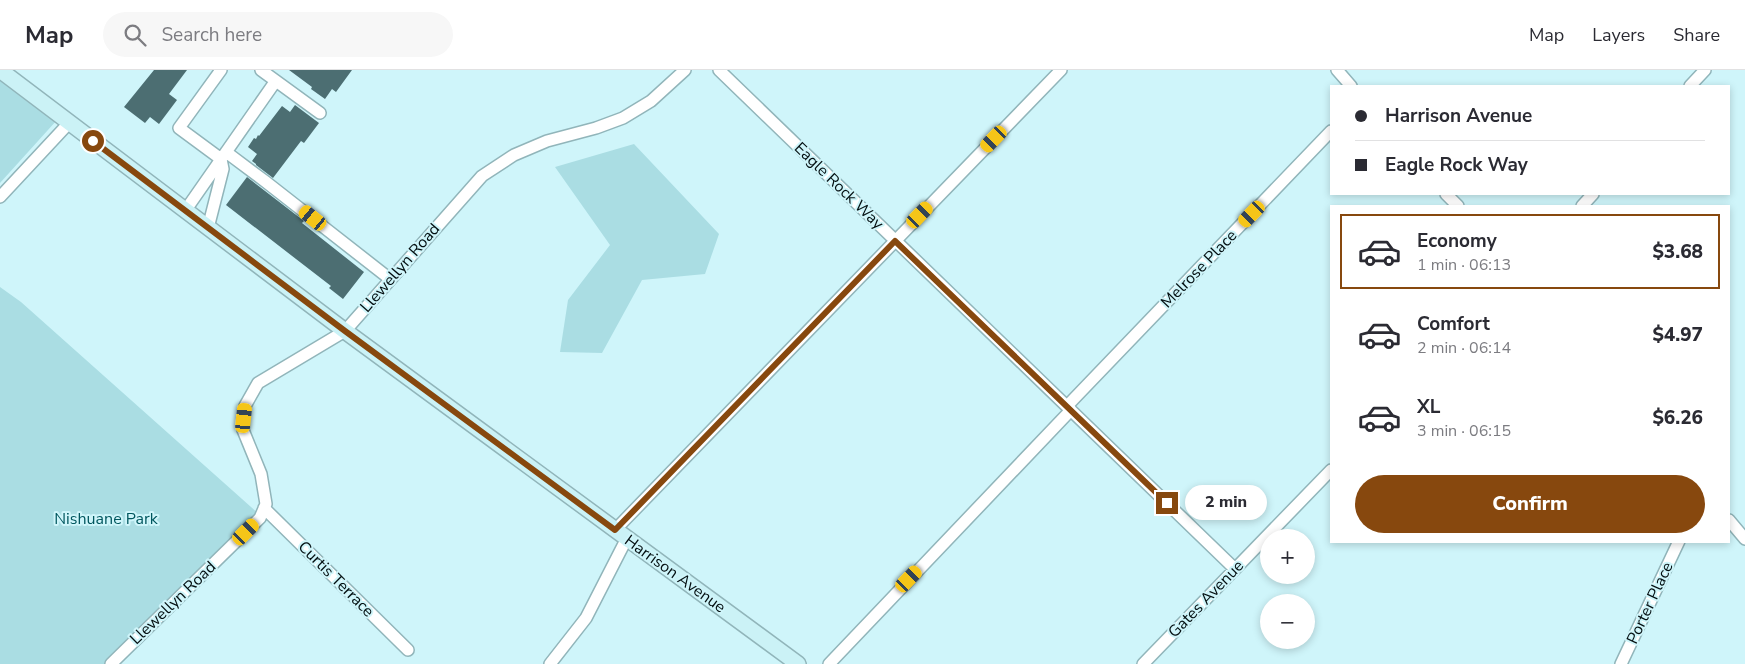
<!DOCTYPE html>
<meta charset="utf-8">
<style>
:root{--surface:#fff;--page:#f7f7f7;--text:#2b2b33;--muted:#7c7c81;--line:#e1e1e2;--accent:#87480e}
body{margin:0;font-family:"Nunito Sans",sans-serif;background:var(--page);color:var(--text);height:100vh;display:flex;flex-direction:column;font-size:19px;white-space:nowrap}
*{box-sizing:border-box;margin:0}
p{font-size:16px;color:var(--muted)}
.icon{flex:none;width:28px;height:28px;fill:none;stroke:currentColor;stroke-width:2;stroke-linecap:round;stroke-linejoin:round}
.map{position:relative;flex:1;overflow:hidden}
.panel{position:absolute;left:1330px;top:135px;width:400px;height:338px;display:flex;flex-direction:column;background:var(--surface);border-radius:0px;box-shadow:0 2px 8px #0003}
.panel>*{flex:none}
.guide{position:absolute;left:1330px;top:15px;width:400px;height:110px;border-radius:0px;box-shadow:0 2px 8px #0003;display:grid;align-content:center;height:110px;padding:0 25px;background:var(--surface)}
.controls{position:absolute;left:1260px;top:459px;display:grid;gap:10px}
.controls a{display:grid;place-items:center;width:55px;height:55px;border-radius:50%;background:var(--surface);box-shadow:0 2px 8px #0003;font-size:25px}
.end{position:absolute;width:22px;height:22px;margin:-11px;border:6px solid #87480e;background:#fff;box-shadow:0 0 0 2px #fff}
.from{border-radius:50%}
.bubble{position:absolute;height:35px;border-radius:18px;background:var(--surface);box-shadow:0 2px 8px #0003;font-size:16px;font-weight:800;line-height:35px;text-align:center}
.car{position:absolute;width:15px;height:30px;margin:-15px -8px;border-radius:6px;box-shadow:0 0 4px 1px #0007;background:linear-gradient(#f5c518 24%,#345 0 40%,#f5c518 0 76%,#345 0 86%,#f5c518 0)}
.guide b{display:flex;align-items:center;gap:18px;height:48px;font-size:19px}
.guide b+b{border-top:1px solid var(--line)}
.guide i{width:12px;height:12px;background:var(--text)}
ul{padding:9px 0 0;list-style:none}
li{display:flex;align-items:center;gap:15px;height:75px;margin:0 10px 8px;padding:0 15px;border:2px solid transparent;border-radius:0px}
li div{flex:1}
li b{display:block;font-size:19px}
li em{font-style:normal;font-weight:800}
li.current{border-color:var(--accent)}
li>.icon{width:45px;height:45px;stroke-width:1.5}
.cta{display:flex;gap:10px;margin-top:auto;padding:10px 25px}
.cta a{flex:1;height:58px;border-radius:30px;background:var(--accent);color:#fff;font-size:20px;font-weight:800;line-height:58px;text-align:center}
header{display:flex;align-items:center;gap:30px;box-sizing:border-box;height:70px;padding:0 25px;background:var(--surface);border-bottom:1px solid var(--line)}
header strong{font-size:24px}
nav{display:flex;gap:28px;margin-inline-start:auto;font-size:18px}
.search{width:350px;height:45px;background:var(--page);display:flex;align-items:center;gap:12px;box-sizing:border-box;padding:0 18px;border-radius:28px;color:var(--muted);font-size:19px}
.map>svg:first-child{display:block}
</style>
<header>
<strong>Map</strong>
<div class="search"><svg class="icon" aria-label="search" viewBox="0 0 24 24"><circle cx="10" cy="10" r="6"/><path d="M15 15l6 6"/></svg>Search here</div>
<nav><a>Map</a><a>Layers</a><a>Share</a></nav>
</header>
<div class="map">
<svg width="1745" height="594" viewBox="0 0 1745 594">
<rect width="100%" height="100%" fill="#cff5fa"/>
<path fill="#aadde3" d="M0,4L57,50L0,113Z
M634,74L719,164L705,204L642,210L602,283L560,282L568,230L610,175L555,97Z
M0,217L21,232L260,445L113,594H0Z"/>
<path fill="#4c6e72" d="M154,0H187L169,24L177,30L159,54L150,47L145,53L124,37Z
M289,0H352L336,22L332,19L325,29L311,19L312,17Z
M295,35L319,53L304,73L301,71L273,108L256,95V94L252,91L257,84L248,77L254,68L256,69L258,65L259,66L282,36L290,42Z
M247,107L304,151L302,153L364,202L343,229L329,218L331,216L226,135Z"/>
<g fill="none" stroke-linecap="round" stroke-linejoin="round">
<g stroke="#91b5ba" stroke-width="14">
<path id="street" d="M261,0L320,43
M719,0L1235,499
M1337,0L1351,16
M1690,16L1705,0
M226,82L266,112L390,209
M1446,124L1458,136
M0,127L69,53
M1582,136L1593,124
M185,141L275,12
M208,158L223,99L221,89L179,58L221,0
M1067,336L1331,61
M264,438L408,580
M1729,450L1745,469
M615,460L1061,0
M111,594L260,448L266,434L261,404L243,360L245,336L258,313L345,261L482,106L514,85L547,71L596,58L623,48L651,31L685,0
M550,594L586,548L627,468
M829,594L1071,340
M1143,594L1331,400
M1621,594L1679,471"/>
</g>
<g stroke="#91b5ba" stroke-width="18">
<path id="secondary" d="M0,0L345,261L798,594"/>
</g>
<use href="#street" stroke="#fff" stroke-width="11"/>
<use href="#secondary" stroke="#cbf2f6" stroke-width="15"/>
</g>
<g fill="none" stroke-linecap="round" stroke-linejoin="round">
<path stroke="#87480e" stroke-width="6" d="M93,71L345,261L615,460L895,171L1167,433"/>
</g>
<g text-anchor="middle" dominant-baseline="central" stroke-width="4" stroke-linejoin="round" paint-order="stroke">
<g font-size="16" fill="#030e10" stroke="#cff5fa">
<text transform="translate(839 116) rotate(44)">Eagle Rock Way</text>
<text transform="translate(400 198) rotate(-49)">Llewellyn Road</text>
<text transform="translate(1199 199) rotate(-46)">Melrose Place</text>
<text transform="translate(675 504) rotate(36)">Harrison Avenue</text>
<text transform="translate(336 509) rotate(45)">Curtis Terrace</text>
<text transform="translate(1206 529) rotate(-46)">Gates Avenue</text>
<text transform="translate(173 533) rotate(-44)">Llewellyn Road</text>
<text transform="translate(1650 533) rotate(-65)">Porter Place</text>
</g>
<g font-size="16" fill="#00565e" stroke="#cff5fa">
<text x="106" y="449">Nishuane Park</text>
</g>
</g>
</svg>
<div class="controls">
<a>+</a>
<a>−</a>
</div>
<i class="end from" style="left:93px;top:71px"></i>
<i class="end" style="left:1167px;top:433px"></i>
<div class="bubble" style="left:1185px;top:415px;width:82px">2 min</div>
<i class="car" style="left:994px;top:69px;rotate:224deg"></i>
<i class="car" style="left:1252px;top:144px;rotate:224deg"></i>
<i class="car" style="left:920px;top:145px;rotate:44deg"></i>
<i class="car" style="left:313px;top:148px;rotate:309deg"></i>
<i class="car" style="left:244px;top:348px;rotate:6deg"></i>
<i class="car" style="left:246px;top:462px;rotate:45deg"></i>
<i class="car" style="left:909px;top:509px;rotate:44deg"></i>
<div class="guide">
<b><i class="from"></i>Harrison Avenue</b>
<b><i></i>Eagle Rock Way</b>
</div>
<section class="panel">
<ul>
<li class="current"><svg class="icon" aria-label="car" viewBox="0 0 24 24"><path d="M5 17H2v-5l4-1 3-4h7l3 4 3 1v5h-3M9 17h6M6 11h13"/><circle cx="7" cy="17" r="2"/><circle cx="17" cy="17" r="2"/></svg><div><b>Economy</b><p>1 min · 06:13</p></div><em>$3.68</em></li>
<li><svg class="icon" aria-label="car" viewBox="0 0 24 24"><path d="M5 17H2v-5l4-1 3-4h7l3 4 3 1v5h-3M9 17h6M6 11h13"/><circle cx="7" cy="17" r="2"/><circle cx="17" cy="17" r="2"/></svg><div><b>Comfort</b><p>2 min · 06:14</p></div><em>$4.97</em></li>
<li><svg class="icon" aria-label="car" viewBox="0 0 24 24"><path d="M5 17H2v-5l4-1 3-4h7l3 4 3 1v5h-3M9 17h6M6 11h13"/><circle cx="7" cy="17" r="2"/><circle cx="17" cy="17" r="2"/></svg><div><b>XL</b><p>3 min · 06:15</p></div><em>$6.26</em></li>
</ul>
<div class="cta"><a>Confirm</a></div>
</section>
</div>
